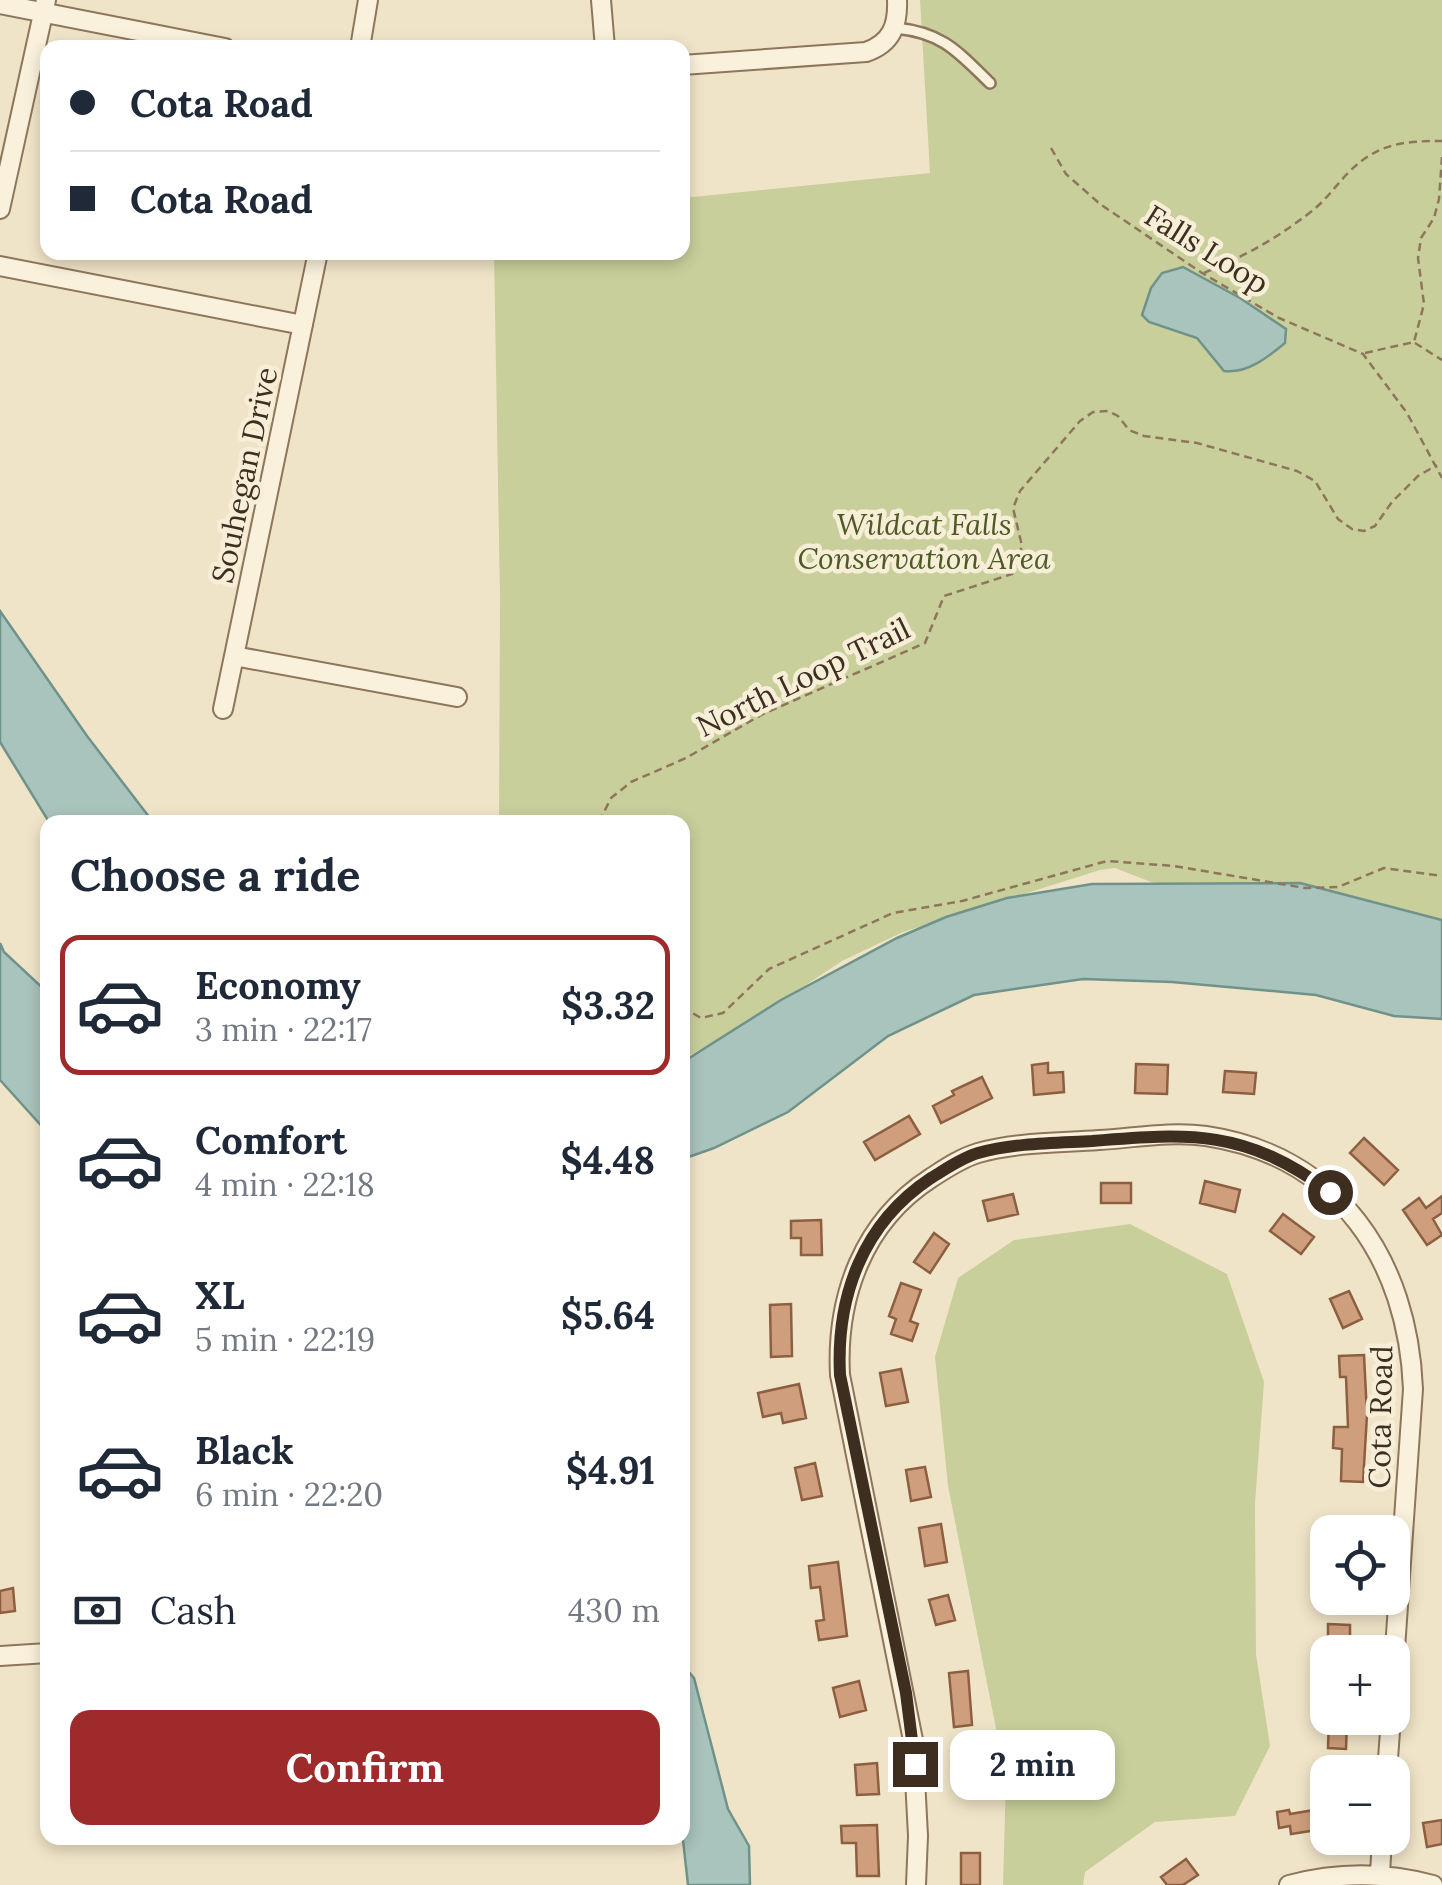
<!DOCTYPE html>
<meta charset="utf-8">
<style>
:root{--surface:#fff;--page:#f2f2f3;--text:#1f2937;--muted:#747a83;--line:#e0e1e3;--accent:#9e2a2b}
body{margin:0;font-family:Lora,serif;background:var(--page);color:var(--text);height:100vh;display:flex;flex-direction:column;font-size:38px;white-space:nowrap}
*{box-sizing:border-box;margin:0}
p{font-size:32px;color:var(--muted)}
.icon{flex:none;width:55px;height:55px;fill:none;stroke:currentColor;stroke-width:2;stroke-linecap:round;stroke-linejoin:round}
.map{position:relative;flex:1;overflow:hidden}
.details{position:absolute;left:40px;top:815px;width:650px;height:1030px;display:flex;flex-direction:column;background:var(--surface);border-radius:20px;box-shadow:0 5px 15px #0003}
.details>*{flex:none}
.top-card{position:absolute;left:40px;top:40px;width:650px;height:220px;border-radius:20px;box-shadow:0 5px 15px #0003;display:grid;align-content:center;height:220px;padding:0 30px;background:var(--surface)}
.controls{position:absolute;left:1310px;top:1515px;display:grid;gap:20px}
.controls a{display:grid;place-items:center;width:100px;height:100px;border-radius:20px;background:var(--surface);box-shadow:0 5px 15px #0003;font-size:50px}
.end{position:absolute;width:45px;height:45px;margin:-22px;border:12px solid #3d2e20;background:#fff;box-shadow:0 0 0 5px #fff}
.from{border-radius:50%}
.bubble{position:absolute;height:70px;border-radius:20px;background:var(--surface);box-shadow:0 5px 15px #0003;font-size:32px;font-weight:800;line-height:70px;text-align:center}
.top-card b{display:flex;align-items:center;gap:35px;height:95px;font-size:38px}
.top-card b+b{border-top:2px solid var(--line)}
.top-card i{width:25px;height:25px;background:var(--text)}
ul{padding:0;list-style:none}
li{display:flex;align-items:center;gap:30px;height:140px;margin:0 20px 15px;padding:0 10px;border:5px solid transparent;border-radius:20px}
li div{flex:1}
li b{display:block;font-size:38px}
li em{font-style:normal;font-weight:800}
li.current{border-color:var(--accent)}
li>.icon{width:90px;height:90px;stroke-width:1.5}
h2{padding:0 30px;font-size:45px;line-height:120px}
.pay{display:flex;align-items:center;gap:25px;height:110px;padding:0 30px;font-size:38px}
.pay p{margin-inline-start:auto}
.button{display:flex;gap:20px;margin-top:auto;padding:20px 30px}
.button a{flex:1;height:115px;border-radius:20px;background:var(--accent);color:#fff;font-size:40px;font-weight:800;line-height:115px;text-align:center}
.map>svg:first-child{display:block}
</style>
<div class="map">
<svg width="1442" height="1885" viewBox="0 0 1442 1885">
<rect width="100%" height="100%" fill="#f0e4c8"/>
<path fill="#c9cf9b" d="M920,0H1442V928L1151,882L1115,868L1100,870L903,932L842,961L762,1014L683,1059L682,822H499L500,597L494,253L682,252L683,198L930,173Z
M1130,1224L1227,1274L1264,1382L1255,1504L1256,1654L1270,1746L1235,1816L1155,1822L1085,1872L1083,1885H1003L1006,1779L948,1486L935,1357L958,1278L1014,1240Z"/>
<path fill="#a9c4bc" stroke="#6f938a" stroke-width="2.5" d="M1183,267L1240,298L1286,329L1285,343C1268,357 1247,374 1224,371L1197,338L1149,322L1142,315L1151,288L1162,273Z
M0,611L87,736L153,822H49L0,742Z
M1300,883L1442,920V1019L1394,1016L1316,995L1172,982L1083,979L974,995L888,1036L788,1112L714,1148L683,1159V1062L781,1000L897,938L946,917L1007,898L1092,884Z
M0,943L4,952L47,992V1132L0,1080Z
M683,1665L694,1678L728,1809L749,1846L750,1885H688L682,1831Z"/>
<path fill="#cf9f7d" stroke="#8d5f41" stroke-width="2.5" d="M1048,1063V1073L1063,1072L1064,1092L1034,1095L1032,1065Z
M1136,1064L1168,1065L1167,1094L1135,1093Z
M1225,1071L1256,1073L1254,1094L1223,1092Z
M982,1077L992,1098L941,1123L933,1106L954,1095L952,1091Z
M909,1116L920,1134L875,1160L864,1142Z
M1364,1138L1398,1170L1384,1185L1350,1153Z
M1205,1181L1240,1190L1235,1212L1200,1203Z
M1101,1183H1131V1203H1101Z
M1013,1194L1018,1214L988,1221L983,1201Z
M1442,1196V1213L1433,1219L1442,1235L1427,1245L1403,1210L1419,1198L1426,1208Z
M1283,1214L1314,1237L1301,1254L1270,1231Z
M821,1220L822,1255H801V1238H791V1221Z
M934,1233L949,1244L930,1273L914,1262Z
M901,1283L921,1290L910,1321L918,1324L912,1341L891,1334L896,1319L889,1316Z
M1349,1291L1362,1319L1343,1328L1330,1299Z
M791,1304L792,1356L771,1357L770,1305Z
M1364,1355L1367,1415L1363,1482L1341,1481L1342,1449L1333,1448L1334,1427H1348L1346,1377H1340L1339,1356Z
M901,1369L908,1402L886,1406L880,1373Z
M799,1384L806,1418L783,1423L781,1413L763,1417L758,1393Z
M815,1463L822,1496L802,1500L795,1468Z
M925,1467L931,1497L911,1501L906,1470Z
M941,1524L947,1562L925,1566L919,1528Z
M838,1562L847,1636L819,1640L816,1621L824,1620L820,1587L811,1588L809,1566Z
M13,1588L15,1611L0,1613V1591Z
M948,1595L955,1620L936,1625L929,1600Z
M1328,1624L1350,1625V1652H1328Z
M968,1671L972,1725L954,1727L949,1673Z
M859,1681L866,1710L840,1717L833,1688Z
M1329,1720L1347,1721L1346,1749L1328,1748Z
M975,1756L976,1781L960,1782L959,1757Z
M877,1763L879,1794L857,1795L855,1765Z
M1289,1810L1290,1814L1314,1810L1317,1830L1291,1834L1290,1826L1279,1828L1277,1812Z
M1442,1820V1844L1427,1847L1423,1823Z
M877,1825L879,1876H857L856,1843H842L841,1826Z
M961,1853H980V1885H961Z
M1186,1859L1198,1875L1183,1885H1167L1161,1877Z"/>
<g fill="none" stroke-linecap="round" stroke-linejoin="round">
<g stroke="#8d765c" stroke-width="14">
<path id="service" d="M896,28C943,33 957,51 990,83"/>
</g>
<g stroke="#8d765c" stroke-width="22">
<path id="minor" d="M601,0L605,48
M0,4L225,48
M360,48L368,0
M682,65L866,52C892,43 898,25 897,0
M0,209L46,0
M0,266L303,325
M234,656L457,697
M223,709L318,252
M0,1656L48,1653
M1387,1772L1391,1718
M1380,1874L1382,1838
M916,1885L918,1836L913,1740L840,1375C836,1297 863,1222 931,1178C945,1169 961,1158 978,1153C1016,1142 1059,1143 1099,1140C1134,1138 1171,1131 1206,1136C1339,1156 1408,1261 1413,1389L1392,1692
M1289,1885C1337,1872 1385,1872 1433,1885"/>
</g>
<path stroke="#8d765c" stroke-width="2.5" stroke-dasharray="8 5" stroke-linecap="butt" d="M1051,148L1066,174L1100,204L1202,273L1279,318L1363,354L1407,413L1442,478
M1204,273C1248,254 1273,241 1312,211C1326,200 1337,184 1349,172C1378,143 1404,141 1442,141
M1415,343L1442,360
M1365,353L1414,342L1424,304L1418,258L1421,238L1434,218L1439,199L1442,157
M599,822L611,798L631,782L686,758L763,714L925,643L944,596L1012,574L1022,546L1013,508L1020,491L1080,421L1093,412L1108,411L1118,416L1129,430L1144,436L1197,443L1297,471L1315,481L1338,519L1352,529L1364,531L1375,526L1392,502L1418,476L1437,465
M682,1007L701,1018L723,1013L769,969L893,913L962,901L1107,861L1174,866L1305,888L1338,887L1384,868L1442,876"/>
<use href="#service" stroke="#faf1dc" stroke-width="9"/>
<use href="#minor" stroke="#faf1dc" stroke-width="18"/>
</g>
<g fill="none" stroke-linecap="round" stroke-linejoin="round">
<path stroke="#3d2e20" stroke-width="12" d="M915,1764L906,1693L840,1375C836,1296 863,1223 931,1178C946,1169 961,1158 978,1153C1014,1143 1054,1143 1092,1141C1191,1133 1245,1129 1330,1192"/>
</g>
<g text-anchor="middle" dominant-baseline="central" stroke-width="9" stroke-linejoin="round" paint-order="stroke">
<g font-size="30" fill="#3d2e20" stroke="#f7eed8">
<text transform="translate(1207 249) rotate(32)">Falls Loop</text>
<text transform="translate(244 475) rotate(-78)">Souhegan Drive</text>
<text transform="translate(803 677) rotate(-26)">North Loop Trail</text>
<text transform="translate(1380 1417) rotate(-89)">Cota Road</text>
</g>
<g font-size="30" font-style="italic" fill="#4d5a26" stroke="#f7eed8">
<text x="924" y="524">Wildcat Falls<tspan x="924" dy="34">Conservation Area</tspan></text>
</g>
</g>
</svg>
<div class="controls">
<a><svg class="icon" aria-label="locate" viewBox="0 0 24 24"><circle cx="12" cy="12" r="6"/><path d="M12 2v4M12 18v4M2 12h4M18 12h4"/></svg></a>
<a>+</a>
<a>−</a>
</div>
<i class="end from" style="left:1330px;top:1192px"></i>
<i class="end" style="left:915px;top:1764px"></i>
<div class="bubble" style="left:950px;top:1730px;width:165px">2 min</div>
<div class="top-card">
<b><i class="from"></i>Cota Road</b>
<b><i></i>Cota Road</b>
</div>
<section class="details">
<h2>Choose a ride</h2>
<ul>
<li class="current"><svg class="icon" aria-label="car" viewBox="0 0 24 24"><path d="M5 17H2v-5l4-1 3-4h7l3 4 3 1v5h-3M9 17h6M6 11h13"/><circle cx="7" cy="17" r="2"/><circle cx="17" cy="17" r="2"/></svg><div><b>Economy</b><p>3 min · 22:17</p></div><em>$3.32</em></li>
<li><svg class="icon" aria-label="car" viewBox="0 0 24 24"><path d="M5 17H2v-5l4-1 3-4h7l3 4 3 1v5h-3M9 17h6M6 11h13"/><circle cx="7" cy="17" r="2"/><circle cx="17" cy="17" r="2"/></svg><div><b>Comfort</b><p>4 min · 22:18</p></div><em>$4.48</em></li>
<li><svg class="icon" aria-label="car" viewBox="0 0 24 24"><path d="M5 17H2v-5l4-1 3-4h7l3 4 3 1v5h-3M9 17h6M6 11h13"/><circle cx="7" cy="17" r="2"/><circle cx="17" cy="17" r="2"/></svg><div><b>XL</b><p>5 min · 22:19</p></div><em>$5.64</em></li>
<li><svg class="icon" aria-label="car" viewBox="0 0 24 24"><path d="M5 17H2v-5l4-1 3-4h7l3 4 3 1v5h-3M9 17h6M6 11h13"/><circle cx="7" cy="17" r="2"/><circle cx="17" cy="17" r="2"/></svg><div><b>Black</b><p>6 min · 22:20</p></div><em>$4.91</em></li>
</ul>
<div class="pay"><svg class="icon" aria-label="cash" viewBox="0 0 24 24"><path d="M3 7h18v10H3z"/><circle cx="12" cy="12" r="2"/></svg>Cash<p>430 m</p></div>
<div class="button"><a>Confirm</a></div>
</section>
</div>
